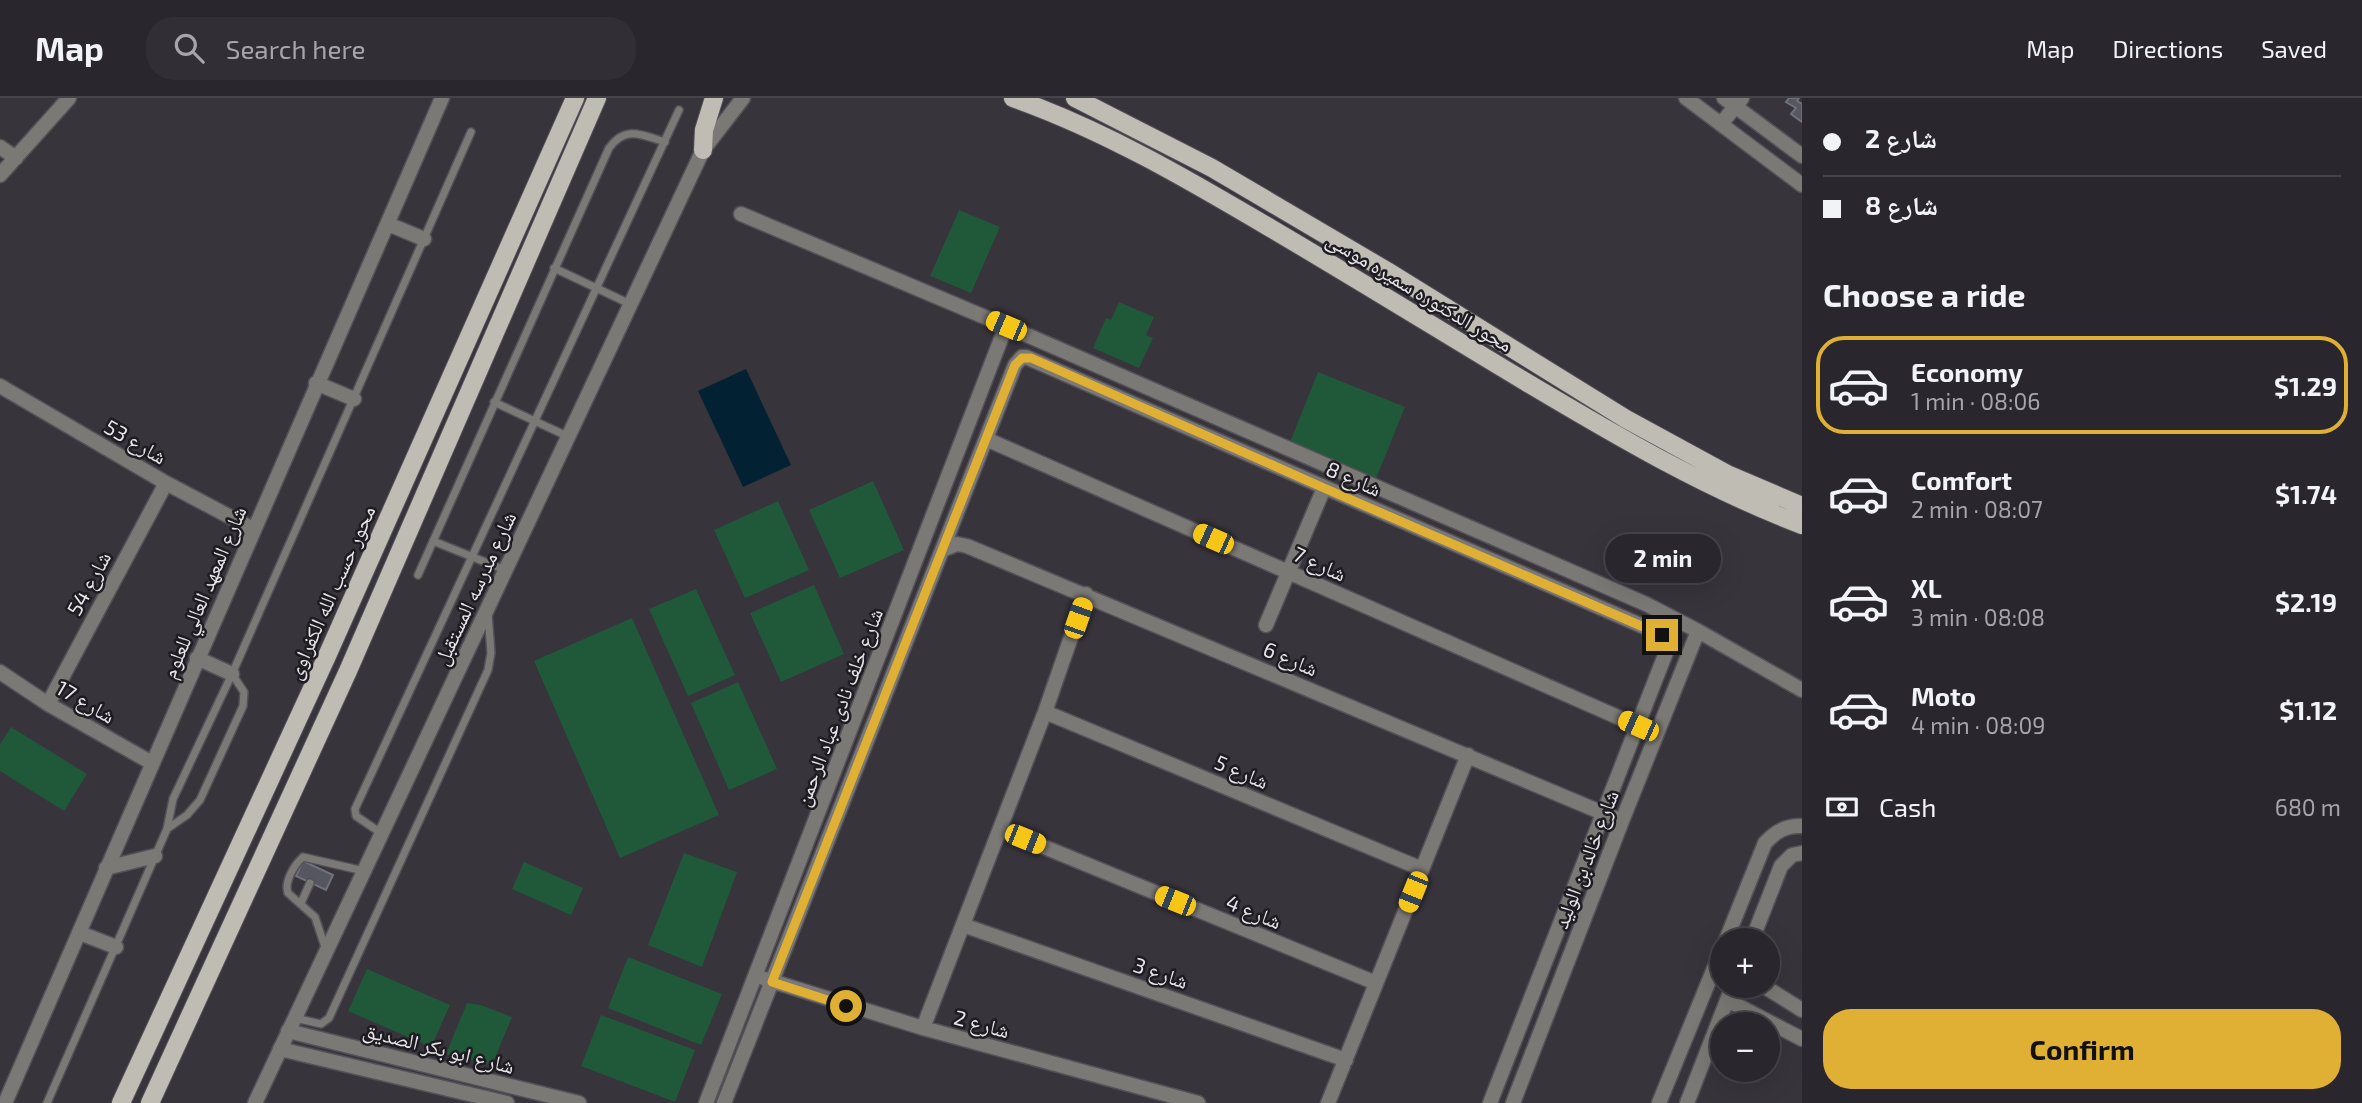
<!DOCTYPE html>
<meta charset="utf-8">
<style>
:root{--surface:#29272d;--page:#312f35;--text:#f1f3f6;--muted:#a5a5aa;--line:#454449;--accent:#e0b034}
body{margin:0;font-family:"Exo 2","Noto Naskh Arabic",sans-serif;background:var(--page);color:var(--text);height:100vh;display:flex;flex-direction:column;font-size:26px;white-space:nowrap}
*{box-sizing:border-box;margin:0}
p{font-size:23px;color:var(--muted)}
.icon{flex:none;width:38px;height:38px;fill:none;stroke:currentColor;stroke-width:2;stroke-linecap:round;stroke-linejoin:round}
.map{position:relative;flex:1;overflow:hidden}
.drawer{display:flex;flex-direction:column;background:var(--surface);width:560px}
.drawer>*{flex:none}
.banner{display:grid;align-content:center;height:154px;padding:0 21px;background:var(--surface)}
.tools{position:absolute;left:1710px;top:830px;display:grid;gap:14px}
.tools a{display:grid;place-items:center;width:70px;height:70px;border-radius:50%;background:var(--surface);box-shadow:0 7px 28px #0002,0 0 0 2px var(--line);font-size:35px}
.end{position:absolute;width:32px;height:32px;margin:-16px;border:9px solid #e0b034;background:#111;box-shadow:0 0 0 4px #111}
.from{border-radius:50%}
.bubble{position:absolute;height:49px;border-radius:24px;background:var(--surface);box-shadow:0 7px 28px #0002,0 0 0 2px var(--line);font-size:23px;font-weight:700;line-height:49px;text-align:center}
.car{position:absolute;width:21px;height:42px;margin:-21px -10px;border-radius:9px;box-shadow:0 0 5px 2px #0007;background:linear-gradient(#f5c518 24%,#345 0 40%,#f5c518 0 76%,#345 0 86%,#f5c518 0)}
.banner b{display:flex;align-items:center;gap:24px;height:66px;font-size:26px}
.banner b+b{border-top:2px solid var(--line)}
.banner i{width:18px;height:18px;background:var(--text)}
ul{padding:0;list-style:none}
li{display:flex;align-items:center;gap:21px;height:98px;margin:0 14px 10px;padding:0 7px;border:4px solid transparent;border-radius:28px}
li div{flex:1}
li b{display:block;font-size:26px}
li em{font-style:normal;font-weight:700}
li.current{border-color:var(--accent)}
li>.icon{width:63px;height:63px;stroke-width:1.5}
h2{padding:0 21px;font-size:32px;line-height:84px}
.pay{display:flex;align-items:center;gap:18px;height:77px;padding:0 21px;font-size:26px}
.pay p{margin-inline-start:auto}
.primary-button{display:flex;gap:14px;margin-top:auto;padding:14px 21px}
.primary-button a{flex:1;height:80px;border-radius:28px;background:var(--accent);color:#111;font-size:28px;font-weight:700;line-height:80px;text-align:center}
header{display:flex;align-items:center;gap:42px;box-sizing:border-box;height:98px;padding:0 35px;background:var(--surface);border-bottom:2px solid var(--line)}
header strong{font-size:33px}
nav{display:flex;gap:38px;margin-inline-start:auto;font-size:24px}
.search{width:490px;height:63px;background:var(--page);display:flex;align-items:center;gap:18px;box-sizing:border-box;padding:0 24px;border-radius:28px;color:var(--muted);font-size:26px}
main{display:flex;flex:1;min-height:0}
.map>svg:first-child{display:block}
</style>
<header>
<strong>Map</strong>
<div class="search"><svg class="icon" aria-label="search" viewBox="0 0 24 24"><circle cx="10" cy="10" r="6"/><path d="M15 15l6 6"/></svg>Search here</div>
<nav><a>Map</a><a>Directions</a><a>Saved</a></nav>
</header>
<main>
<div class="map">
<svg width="1802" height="1005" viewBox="0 0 1802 1005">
<rect width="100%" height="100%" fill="#37343c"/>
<path fill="#1f5939" d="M959,112L1000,129L971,195L930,178Z
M1119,204L1154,219L1146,237L1153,240L1139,270L1093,250L1106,220L1111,222Z
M1318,274L1405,309L1375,383L1288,349Z
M873,383L904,452L840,480L809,412Z
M778,403L809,472L745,500L714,432Z
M814,487L844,556L781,584L750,515Z
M696,491L735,577L688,598L649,511Z
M632,520L719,717L620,760L534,563Z
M738,584L777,671L729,692L691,605Z
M11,629L87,676L64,713L0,673V646Z
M684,755L737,774L702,869L648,847Z
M524,764L583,790L571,817L512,791Z
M628,859L722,896L701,947L608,910Z
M367,871L450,907L431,949L348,913Z
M467,905L481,907L512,919L492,967L446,956Z
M601,917L695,952L675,1004L581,968Z"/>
<path fill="#022233" d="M746,271L791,367L743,389L698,293Z"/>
<path fill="#55565f" stroke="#70717a" stroke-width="2" d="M1789,0H1799L1797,3L1802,6V24L1791,16L1796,10L1786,4Z
M303,763L333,777L326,792L296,778Z"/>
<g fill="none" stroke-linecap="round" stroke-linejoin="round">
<g stroke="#535058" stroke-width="10">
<path id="service" d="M554,170L630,206
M494,304L569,339
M433,443L505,472
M418,477L609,50C626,27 642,37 665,44
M167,731L187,717L200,702L243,608L244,594L232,576
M381,735L356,718L355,711L679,12
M301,805L310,785
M326,852L315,819L288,795C284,784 294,767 303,759L364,773
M295,920L321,926L329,920L488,572L491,555L488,515
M47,1005L167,731L173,701L232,576L471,34"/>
</g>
<g stroke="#535058" stroke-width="17">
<path id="minor" d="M1721,26L1742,0
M0,49L16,60
M0,77L69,0
M741,116L1006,228L1646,506L1698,533L1802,592
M0,288L166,385L253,431
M986,341L1638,628
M942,452L957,446L967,448L1622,723
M1266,527L1324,390
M0,574L48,606L152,665
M48,606L166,385
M1045,614L1422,771
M1000,731L1376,885
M963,827L1346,962
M1726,842L1765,745C1775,734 1786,727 1802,728
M1752,842L1781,768L1792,757L1802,755
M765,881L923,930L1198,1005
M1762,887L1802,912
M1727,902L1802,941
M923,930L1045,614L1086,496
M288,933L579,1005
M280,951L507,1005
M706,1005L1006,228
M724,1005L1015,267L1022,259H1026L1663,537L1667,542V552L1490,1005
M1328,1005L1468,657
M1513,1005L1622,723L1698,533
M1659,1005L1722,851
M1687,1005L1733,887"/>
</g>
<g stroke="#535058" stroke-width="17">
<path id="tertiary" d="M1686,0L1802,87
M1724,0L1802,58
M388,126L424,141
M316,285L354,301
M197,560L232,576
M106,770L155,758
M80,835L116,849
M5,1005L442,0
M255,1005L703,52L743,0"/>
</g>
<g stroke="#535058" stroke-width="20">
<path id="primary" d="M1013,0C1104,32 1189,82 1272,131C1357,181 1441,233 1526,284C1615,337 1705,390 1802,427
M1075,0L1212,70L1387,173L1626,321L1727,376L1802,408
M703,52L704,32L714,0
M121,1005L327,558L575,0
M150,1005L348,573L597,0"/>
</g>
<use href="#service" stroke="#7b7975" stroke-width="7"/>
<use href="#minor" stroke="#7b7975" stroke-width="14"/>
<use href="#tertiary" stroke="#7b7975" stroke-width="14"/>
<use href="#primary" stroke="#bfbcb4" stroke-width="18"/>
</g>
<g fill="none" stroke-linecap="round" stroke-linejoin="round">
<path stroke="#e0b034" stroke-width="9" d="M846,908L772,884L1015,267L1022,260H1031L1324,390L1662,537"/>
</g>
<g text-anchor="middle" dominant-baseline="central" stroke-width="5" stroke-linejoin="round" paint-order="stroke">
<g font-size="21" fill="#e7e5ea" stroke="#1e1c20">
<text transform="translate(1420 193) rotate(31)">محور الدكتوره سميره موسى</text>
<text transform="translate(136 343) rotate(30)">شارع 53</text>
<text transform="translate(1354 380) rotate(23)">شارع 8</text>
<text transform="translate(1320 465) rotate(24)">شارع 7</text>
<text transform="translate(88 485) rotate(-62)">شارع 54</text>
<text transform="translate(474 490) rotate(-65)">شارع مدرسه المستقبل</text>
<text transform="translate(203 494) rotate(-67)">شارع المعهد العالي للعلوم</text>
<text transform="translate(330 494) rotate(-66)">محور حسب الله الكفراوى</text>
<text transform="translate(1291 560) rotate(23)">شارع 6</text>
<text transform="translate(86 603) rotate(30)">شارع 17</text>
<text transform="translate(838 609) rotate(-69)">شارع خلف نادى عباد الرحمن</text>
<text transform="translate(1242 673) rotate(23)">شارع 5</text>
<text transform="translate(1585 761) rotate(-69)">شارع خالد بن الوليد</text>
<text transform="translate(1254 813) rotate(22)">شارع 4</text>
<text transform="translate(1161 874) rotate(19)">شارع 3</text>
<text transform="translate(982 925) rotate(15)">شارع 2</text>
<text transform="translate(439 949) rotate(14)">شارع ابو بكر الصديق</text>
</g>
</g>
</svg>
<div class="tools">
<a>+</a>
<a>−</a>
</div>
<i class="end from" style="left:846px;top:908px"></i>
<i class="end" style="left:1662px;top:537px"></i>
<div class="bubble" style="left:1605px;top:436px;width:116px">2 min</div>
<i class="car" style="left:1006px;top:228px;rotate:293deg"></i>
<i class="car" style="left:1213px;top:441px;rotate:294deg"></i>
<i class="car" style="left:1078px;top:520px;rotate:19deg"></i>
<i class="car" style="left:1638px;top:628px;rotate:294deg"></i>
<i class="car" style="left:1025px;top:741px;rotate:112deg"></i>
<i class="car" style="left:1413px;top:794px;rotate:202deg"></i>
<i class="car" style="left:1175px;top:803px;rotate:292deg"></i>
</div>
<section class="drawer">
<div class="banner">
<b><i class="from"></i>شارع 2</b>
<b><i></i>شارع 8</b>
</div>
<h2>Choose a ride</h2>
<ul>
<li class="current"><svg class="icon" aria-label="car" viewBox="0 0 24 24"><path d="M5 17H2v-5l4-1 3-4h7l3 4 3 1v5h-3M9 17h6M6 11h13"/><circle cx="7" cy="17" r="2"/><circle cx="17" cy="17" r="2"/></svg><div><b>Economy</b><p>1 min · 08:06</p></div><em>$1.29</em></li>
<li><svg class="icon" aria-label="car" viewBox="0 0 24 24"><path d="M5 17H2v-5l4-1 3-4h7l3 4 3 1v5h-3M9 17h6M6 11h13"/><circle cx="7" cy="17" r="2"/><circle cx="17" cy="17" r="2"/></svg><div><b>Comfort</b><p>2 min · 08:07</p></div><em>$1.74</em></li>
<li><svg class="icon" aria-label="car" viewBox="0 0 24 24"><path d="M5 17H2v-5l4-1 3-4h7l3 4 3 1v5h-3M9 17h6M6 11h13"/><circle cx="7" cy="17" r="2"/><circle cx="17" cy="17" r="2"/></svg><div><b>XL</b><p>3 min · 08:08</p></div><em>$2.19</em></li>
<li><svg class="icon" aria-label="car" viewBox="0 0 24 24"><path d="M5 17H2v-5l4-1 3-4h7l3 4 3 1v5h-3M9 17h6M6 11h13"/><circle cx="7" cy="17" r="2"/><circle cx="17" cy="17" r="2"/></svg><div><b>Moto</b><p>4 min · 08:09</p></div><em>$1.12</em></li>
</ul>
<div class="pay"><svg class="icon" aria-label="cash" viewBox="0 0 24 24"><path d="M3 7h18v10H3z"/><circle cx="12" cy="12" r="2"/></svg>Cash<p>680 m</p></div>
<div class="primary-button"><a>Confirm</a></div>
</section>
</main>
